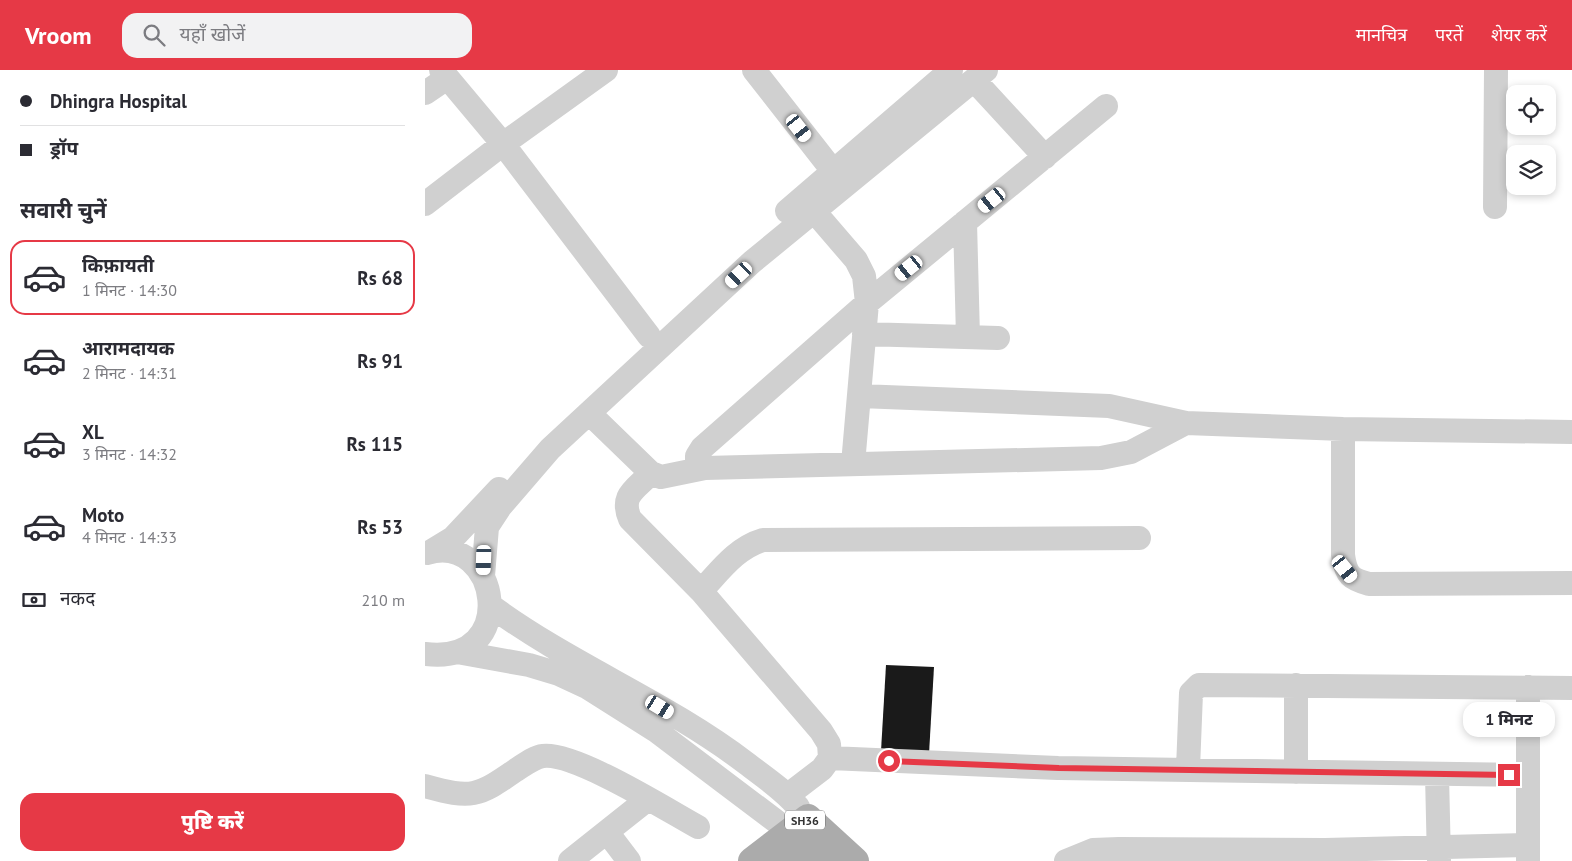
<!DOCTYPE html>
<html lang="hi">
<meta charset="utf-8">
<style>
:root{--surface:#fff;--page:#f2f2f3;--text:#2b2b33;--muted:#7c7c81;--line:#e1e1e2;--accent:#e63946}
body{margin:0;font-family:"PT Sans","Noto Sans Devanagari",sans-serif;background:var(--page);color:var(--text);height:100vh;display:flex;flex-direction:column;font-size:19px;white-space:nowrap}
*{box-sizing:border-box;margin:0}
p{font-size:16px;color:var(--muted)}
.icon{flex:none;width:28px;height:28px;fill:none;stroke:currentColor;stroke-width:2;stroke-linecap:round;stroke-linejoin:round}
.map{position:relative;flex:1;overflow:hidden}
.sheet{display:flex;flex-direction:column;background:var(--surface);width:425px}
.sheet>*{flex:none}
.guide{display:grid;align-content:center;height:110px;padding:0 20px;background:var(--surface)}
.tools{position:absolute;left:1081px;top:15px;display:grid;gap:10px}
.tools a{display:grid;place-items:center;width:50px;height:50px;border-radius:10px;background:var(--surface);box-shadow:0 2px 8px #0003;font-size:25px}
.end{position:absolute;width:22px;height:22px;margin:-11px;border:6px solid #e63946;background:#fff;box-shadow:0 0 0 2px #fff}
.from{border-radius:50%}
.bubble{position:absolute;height:35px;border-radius:15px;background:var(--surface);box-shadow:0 2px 8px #0003;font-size:16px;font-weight:800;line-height:35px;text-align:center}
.car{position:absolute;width:15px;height:30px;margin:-15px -8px;border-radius:6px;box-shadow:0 0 4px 1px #0007;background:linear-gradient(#fff 24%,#345 0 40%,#fff 0 76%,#345 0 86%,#fff 0)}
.guide b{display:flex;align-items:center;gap:18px;height:48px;font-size:19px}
.guide b+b{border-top:1px solid var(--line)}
.guide i{width:12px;height:12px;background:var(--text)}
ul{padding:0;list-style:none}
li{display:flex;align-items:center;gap:15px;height:75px;margin:0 10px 8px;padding:0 10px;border:2px solid transparent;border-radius:15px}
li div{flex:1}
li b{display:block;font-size:19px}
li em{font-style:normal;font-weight:800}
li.selected{border-color:var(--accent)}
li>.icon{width:45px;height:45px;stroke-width:1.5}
h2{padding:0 20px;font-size:22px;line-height:60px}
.pay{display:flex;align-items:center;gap:12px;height:55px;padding:0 20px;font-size:19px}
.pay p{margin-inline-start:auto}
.button{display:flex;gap:10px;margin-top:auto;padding:10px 20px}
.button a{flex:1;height:58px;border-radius:15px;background:var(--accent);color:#fff;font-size:20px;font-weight:800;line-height:58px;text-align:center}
header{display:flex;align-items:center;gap:30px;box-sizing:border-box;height:70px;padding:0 25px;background:var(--accent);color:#fff}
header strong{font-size:24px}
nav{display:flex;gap:28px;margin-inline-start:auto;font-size:18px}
.search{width:350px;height:45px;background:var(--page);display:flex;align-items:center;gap:12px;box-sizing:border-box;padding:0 18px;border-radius:15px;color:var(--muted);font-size:19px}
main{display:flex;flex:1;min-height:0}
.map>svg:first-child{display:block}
</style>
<header>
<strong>Vroom</strong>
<div class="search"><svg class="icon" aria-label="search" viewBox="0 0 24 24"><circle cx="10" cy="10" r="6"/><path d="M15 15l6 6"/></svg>यहाँ खोजें</div>
<nav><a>मानचित्र</a><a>परतें</a><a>शेयर करें</a></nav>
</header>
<main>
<section class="sheet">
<div class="guide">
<b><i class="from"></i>Dhingra Hospital</b>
<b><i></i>ड्रॉप</b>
</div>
<h2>सवारी चुनें</h2>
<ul>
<li class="selected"><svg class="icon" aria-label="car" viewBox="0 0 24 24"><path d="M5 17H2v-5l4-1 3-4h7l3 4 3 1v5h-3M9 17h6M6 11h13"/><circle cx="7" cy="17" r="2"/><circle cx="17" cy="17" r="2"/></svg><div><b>किफ़ायती</b><p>1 मिनट · 14:30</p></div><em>Rs 68</em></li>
<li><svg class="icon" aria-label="car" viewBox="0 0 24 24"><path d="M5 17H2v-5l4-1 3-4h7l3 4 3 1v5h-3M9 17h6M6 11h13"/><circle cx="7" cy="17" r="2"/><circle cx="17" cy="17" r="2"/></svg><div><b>आरामदायक</b><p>2 मिनट · 14:31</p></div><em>Rs 91</em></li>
<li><svg class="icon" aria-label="car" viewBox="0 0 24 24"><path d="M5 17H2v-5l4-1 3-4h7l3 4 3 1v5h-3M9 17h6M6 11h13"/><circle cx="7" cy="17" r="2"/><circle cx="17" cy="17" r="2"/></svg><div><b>XL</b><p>3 मिनट · 14:32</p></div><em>Rs 115</em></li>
<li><svg class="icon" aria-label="car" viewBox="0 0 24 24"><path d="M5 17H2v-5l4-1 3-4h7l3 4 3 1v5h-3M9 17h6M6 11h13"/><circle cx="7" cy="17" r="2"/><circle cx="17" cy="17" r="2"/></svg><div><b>Moto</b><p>4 मिनट · 14:33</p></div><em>Rs 53</em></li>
</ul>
<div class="pay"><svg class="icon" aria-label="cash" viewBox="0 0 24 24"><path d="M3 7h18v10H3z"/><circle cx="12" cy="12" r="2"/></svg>नकद<p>210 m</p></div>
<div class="button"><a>पुष्टि करें</a></div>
</section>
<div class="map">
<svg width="1147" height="791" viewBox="0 0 1147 791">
<rect width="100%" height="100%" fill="#fff"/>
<path fill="#1a1a1a" d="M461,595L509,597L504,684L456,681Z"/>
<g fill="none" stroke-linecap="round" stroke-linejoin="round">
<path stroke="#d0d0d0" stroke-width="24" d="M16,0L78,74L224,266
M329,0L408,101
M549,10L620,87
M0,23L22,8
M681,36L442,233L277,378L272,386V394L280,398L676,388L706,382L761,353L918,359L1147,362
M0,134L78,74L181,0
M1070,137L1071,0
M388,140L431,190L439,206L442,233L428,394
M362,141L526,0
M540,152L543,267
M439,264L573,268
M435,326L684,336L761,353
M164,343L226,403L236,407L280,398
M918,359V485C921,506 926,509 944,514L1147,513
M226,403C210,420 195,425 205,449L276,521L396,661L404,674L405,688L397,699L363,725
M5,482L28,468L74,419
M58,506L62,457L75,437L125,379L327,192L561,0
M276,521C295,501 311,478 338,470L714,468
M66,536C146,595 241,632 321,693C339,707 358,719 373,737
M32,582L104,595L134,604L162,617L230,660L364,761
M0,584C97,596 74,461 2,483
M1103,617V791
M405,688L633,698L1102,705
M763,699L766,623L774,615L1147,618
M871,702V615
M1012,705L1014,791
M0,716C47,729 52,727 91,700C99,695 109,687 118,686C150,682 242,740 273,757
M182,762L204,791
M145,791L223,729
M641,791L668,780L694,779L900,780L1103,775"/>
<path stroke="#ababab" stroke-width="28" d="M367,763L400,791
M327,791L383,748L430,791
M361,791L397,761"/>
</g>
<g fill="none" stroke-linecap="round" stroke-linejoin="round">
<path stroke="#e63946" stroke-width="6" d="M464,691L634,698L1084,705"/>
</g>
<g text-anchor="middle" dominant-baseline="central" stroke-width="5" stroke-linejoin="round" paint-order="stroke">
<rect fill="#fff" stroke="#707070" stroke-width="1" x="360" y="740.5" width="40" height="19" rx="4"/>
<g font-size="12" font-weight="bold" fill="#333">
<text x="380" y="750">SH36</text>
</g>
</g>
</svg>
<div class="tools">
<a><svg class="icon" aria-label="locate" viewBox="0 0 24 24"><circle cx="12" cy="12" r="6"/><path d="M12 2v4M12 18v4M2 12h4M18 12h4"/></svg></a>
<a><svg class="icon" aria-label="layers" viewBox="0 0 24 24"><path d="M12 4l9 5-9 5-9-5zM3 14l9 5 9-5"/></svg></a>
</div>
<i class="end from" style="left:464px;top:691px"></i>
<i class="end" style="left:1084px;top:705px"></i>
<div class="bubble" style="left:1038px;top:632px;width:92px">1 मिनट</div>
<i class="car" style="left:374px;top:58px;rotate:142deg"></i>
<i class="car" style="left:567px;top:130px;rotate:231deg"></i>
<i class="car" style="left:484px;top:198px;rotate:231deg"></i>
<i class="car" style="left:314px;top:205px;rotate:227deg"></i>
<i class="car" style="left:59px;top:490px;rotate:182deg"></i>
<i class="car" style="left:920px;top:499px;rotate:141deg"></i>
<i class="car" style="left:235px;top:637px;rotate:121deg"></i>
</div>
</main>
